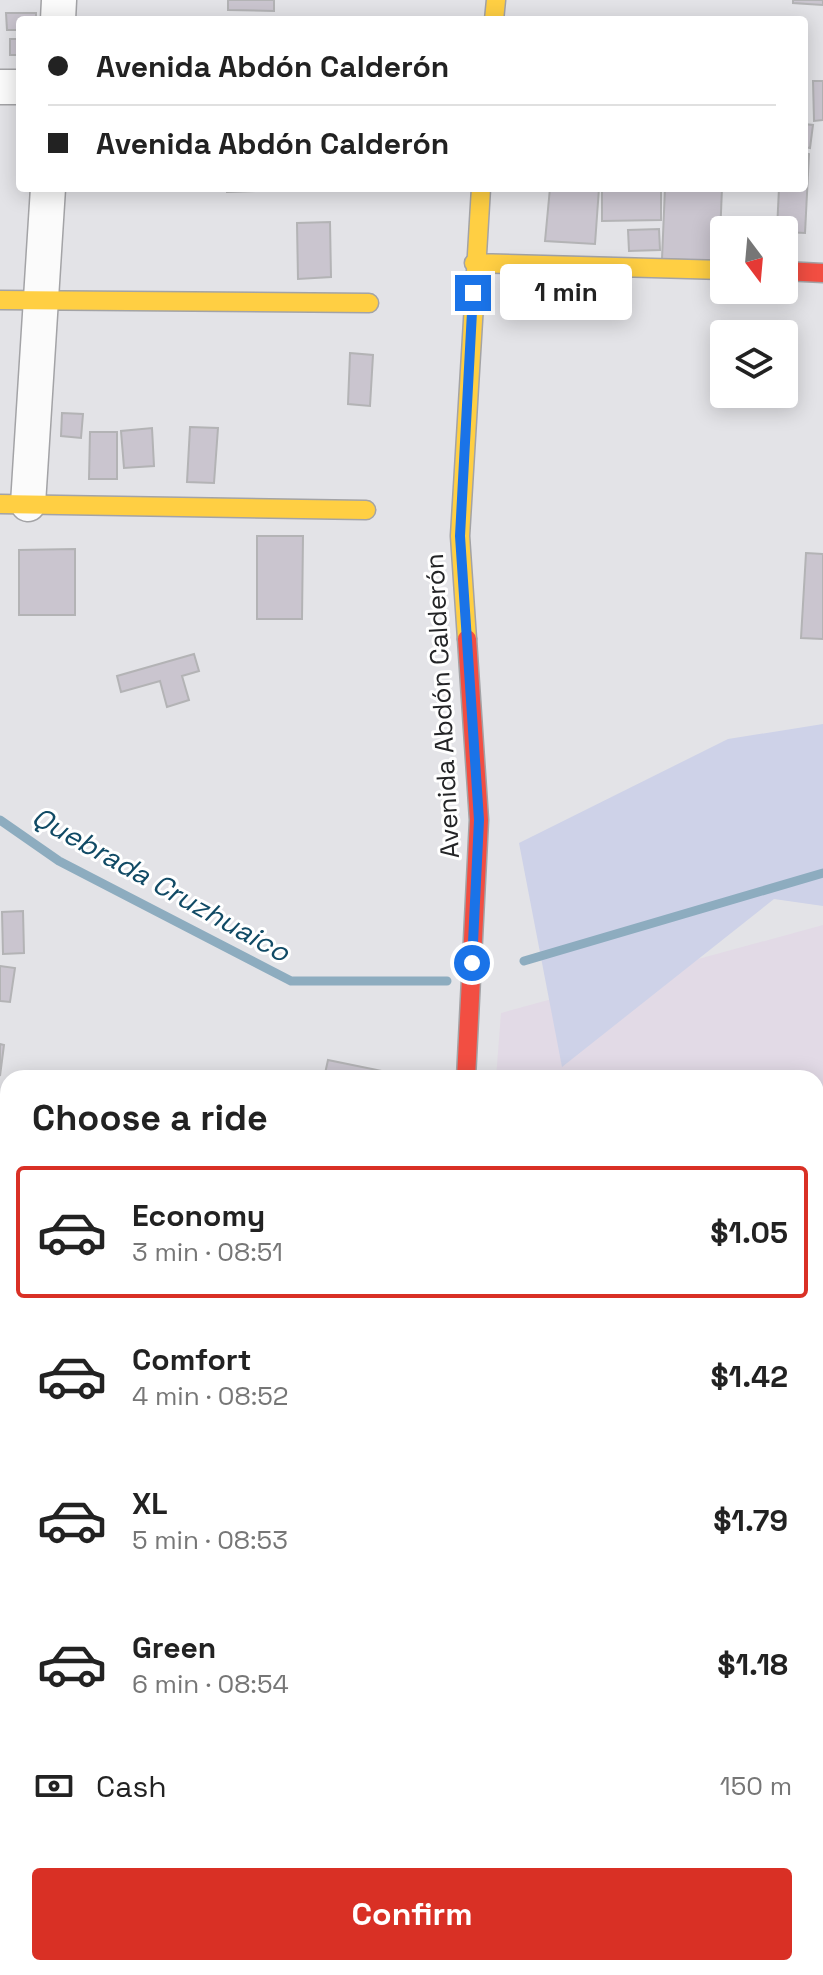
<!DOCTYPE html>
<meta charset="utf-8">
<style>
:root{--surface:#fff;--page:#f6f6f6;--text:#222;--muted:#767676;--line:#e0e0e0;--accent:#d93025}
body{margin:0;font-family:"Space Grotesk",sans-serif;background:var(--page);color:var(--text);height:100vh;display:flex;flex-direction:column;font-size:30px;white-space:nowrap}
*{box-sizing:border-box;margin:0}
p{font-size:26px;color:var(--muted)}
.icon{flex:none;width:44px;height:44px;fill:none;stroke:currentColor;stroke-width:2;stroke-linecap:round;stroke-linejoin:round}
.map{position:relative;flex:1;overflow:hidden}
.details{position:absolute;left:0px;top:1070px;width:824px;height:906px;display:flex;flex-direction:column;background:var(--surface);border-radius:24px 24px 0 0;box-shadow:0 4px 20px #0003}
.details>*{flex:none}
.hud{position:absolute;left:16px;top:16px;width:792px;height:176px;border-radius:8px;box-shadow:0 4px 20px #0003;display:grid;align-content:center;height:176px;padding:0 32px;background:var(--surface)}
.needle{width:52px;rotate:164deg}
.controls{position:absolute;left:710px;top:216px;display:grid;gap:16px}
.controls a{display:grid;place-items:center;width:88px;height:88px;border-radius:8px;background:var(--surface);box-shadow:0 4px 20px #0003;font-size:40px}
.end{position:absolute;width:36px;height:36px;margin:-18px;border:10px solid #1a73e8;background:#fff;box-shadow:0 0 0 4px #fff}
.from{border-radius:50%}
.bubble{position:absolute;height:56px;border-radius:8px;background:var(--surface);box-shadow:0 4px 20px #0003;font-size:26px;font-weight:800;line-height:56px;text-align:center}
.hud b{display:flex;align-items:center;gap:28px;height:76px;font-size:30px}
.hud b+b{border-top:2px solid var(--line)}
.hud i{width:20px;height:20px;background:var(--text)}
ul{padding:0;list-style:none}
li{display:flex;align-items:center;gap:24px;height:132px;margin:0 16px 12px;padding:0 16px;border:4px solid transparent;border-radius:8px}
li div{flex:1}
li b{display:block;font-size:30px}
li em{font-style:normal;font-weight:800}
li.current{border-color:var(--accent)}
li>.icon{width:72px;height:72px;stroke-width:1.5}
h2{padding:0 32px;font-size:36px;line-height:96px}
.pay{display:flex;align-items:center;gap:20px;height:88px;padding:0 32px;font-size:30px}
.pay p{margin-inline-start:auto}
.button{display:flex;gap:16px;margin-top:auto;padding:16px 32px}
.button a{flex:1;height:92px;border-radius:8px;background:var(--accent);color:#fff;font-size:32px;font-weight:800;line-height:92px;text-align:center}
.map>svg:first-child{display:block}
</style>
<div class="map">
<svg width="823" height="1975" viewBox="0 0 823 1975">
<rect width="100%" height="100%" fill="#e3e3e7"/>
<path fill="#e2dae6" d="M823,925V1975H418V1968H816V1078H496L501,1013Z"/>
<path fill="#ced2e8" d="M823,724V906L774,899L562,1067L519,843L728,739Z
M0,1461L8,1463V1789L0,1841Z"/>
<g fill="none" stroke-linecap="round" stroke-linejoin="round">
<path stroke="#8dacbf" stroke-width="9" d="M0,820L59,861L291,981H447
M524,961L823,873"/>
</g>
<path fill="#cac5cf" stroke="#b3b3b5" stroke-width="2" d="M228,0H274V11L228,10Z
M793,0H823V5L793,3Z
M6,13H36V20H20V30H7Z
M10,39H20V55H10Z
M813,81H823V120L814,121Z
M804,124L813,125L810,148L804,147Z
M804,153L809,154L805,233L784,232L777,230L779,188H804Z
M227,188H255V191L227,192Z
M550,188H599L595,244L545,241Z
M602,188H661V220L602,221Z
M665,188H722L719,261L662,259Z
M330,222L331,277L298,279L297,223Z
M659,229L660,250L629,251L628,230Z
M350,353L373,355L370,406L348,404Z
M62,413L83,414L81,438L61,436Z
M190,427L218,428L214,483L187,482Z
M152,428L154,466L124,468L121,431Z
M90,432H117V479H89Z
M257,536H303L302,619H257Z
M75,549V615H19V550Z
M806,553L823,554V639L801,638Z
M194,654L199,671L182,676L189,700L167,707L160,681L121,692L117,676Z
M23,911L24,953L3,954L2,912Z
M0,966L15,968L10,1002L0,1001Z
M0,1044L4,1045L0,1076Z
M328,1060L382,1071L381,1078H324Z
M0,1199L8,1200V1242L0,1241Z
M0,1276L8,1277V1322L0,1321Z
M7,1907H8V1939H3Z
M38,1968H120L119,1975H37Z
M124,1968H189L188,1975H123Z"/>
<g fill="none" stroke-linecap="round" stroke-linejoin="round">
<g stroke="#a3a3a6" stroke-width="21">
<path id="lane" d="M816,1652L823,1653
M816,1766L823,1767
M816,1830H823
M816,1898L823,1899
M764,1968L823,1970
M443,1975L471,1968"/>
</g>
<g stroke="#a3a3a6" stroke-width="37">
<path id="street" d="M58,20L59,0
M0,87H20
M28,504L48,188
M0,1134L8,1136
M0,1461L8,1463
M0,1841L8,1789"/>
</g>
<g stroke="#a3a3a6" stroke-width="21">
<path id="fast" d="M391,1975L392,1968"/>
</g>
<g stroke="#a3a3a6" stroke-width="21">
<path id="slow" d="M494,20L496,0
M474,263L724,270
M0,300L369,303
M0,504L366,510
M467,639L460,536L481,188"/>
</g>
<g stroke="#a3a3a6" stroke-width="21">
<path id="jam" d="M784,271L823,273
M466,1078L479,820L467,639"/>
</g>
<use href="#lane" stroke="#fbfbfb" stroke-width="18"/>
<use href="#street" stroke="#fbfbfb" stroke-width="34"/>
<use href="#fast" stroke="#16e098" stroke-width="18"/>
<use href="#slow" stroke="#ffcf43" stroke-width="18"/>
<use href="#jam" stroke="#f24e42" stroke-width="18"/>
</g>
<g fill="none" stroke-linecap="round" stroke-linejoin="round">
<path stroke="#1a73e8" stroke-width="10" d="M472,963L479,820L460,536L473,293"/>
</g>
<g text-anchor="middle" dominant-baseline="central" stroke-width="6" stroke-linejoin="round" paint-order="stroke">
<g font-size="26" fill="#232426" stroke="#fff">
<text transform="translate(442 706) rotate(-93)">Avenida Abdón Calderón</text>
</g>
<g font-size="28" font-style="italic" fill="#104a65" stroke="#fff">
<text transform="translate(161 884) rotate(29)">Quebrada Cruzhuaico</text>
</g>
</g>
</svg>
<div class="controls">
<a><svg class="needle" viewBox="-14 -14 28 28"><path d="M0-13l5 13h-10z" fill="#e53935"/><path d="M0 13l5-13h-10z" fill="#767676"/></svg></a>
<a><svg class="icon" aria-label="layers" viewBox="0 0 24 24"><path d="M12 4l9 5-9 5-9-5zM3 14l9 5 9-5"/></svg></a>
</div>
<i class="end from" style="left:472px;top:963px"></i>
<i class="end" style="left:473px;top:293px"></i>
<div class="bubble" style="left:500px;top:264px;width:132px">1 min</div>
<div class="hud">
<b><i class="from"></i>Avenida Abdón Calderón</b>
<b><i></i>Avenida Abdón Calderón</b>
</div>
<section class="details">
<h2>Choose a ride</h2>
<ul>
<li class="current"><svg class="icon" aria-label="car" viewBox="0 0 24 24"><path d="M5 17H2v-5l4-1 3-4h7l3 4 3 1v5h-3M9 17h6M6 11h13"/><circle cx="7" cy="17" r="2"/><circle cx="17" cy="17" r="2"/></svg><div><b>Economy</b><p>3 min · 08:51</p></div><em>$1.05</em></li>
<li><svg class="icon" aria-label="car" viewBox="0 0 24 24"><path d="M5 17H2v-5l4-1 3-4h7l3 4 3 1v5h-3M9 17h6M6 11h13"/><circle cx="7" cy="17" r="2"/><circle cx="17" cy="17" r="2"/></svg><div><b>Comfort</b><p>4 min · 08:52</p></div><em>$1.42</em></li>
<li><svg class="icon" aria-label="car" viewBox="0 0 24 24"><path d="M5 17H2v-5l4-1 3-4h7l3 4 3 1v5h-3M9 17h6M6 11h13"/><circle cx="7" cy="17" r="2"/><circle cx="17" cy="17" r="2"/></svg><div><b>XL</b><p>5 min · 08:53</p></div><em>$1.79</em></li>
<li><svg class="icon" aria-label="car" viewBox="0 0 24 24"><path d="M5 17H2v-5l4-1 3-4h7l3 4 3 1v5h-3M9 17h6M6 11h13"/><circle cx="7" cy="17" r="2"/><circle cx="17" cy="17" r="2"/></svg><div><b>Green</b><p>6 min · 08:54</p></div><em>$1.18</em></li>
</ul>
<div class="pay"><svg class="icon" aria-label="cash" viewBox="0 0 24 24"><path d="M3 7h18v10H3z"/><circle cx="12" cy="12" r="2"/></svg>Cash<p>150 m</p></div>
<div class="button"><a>Confirm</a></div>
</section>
</div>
